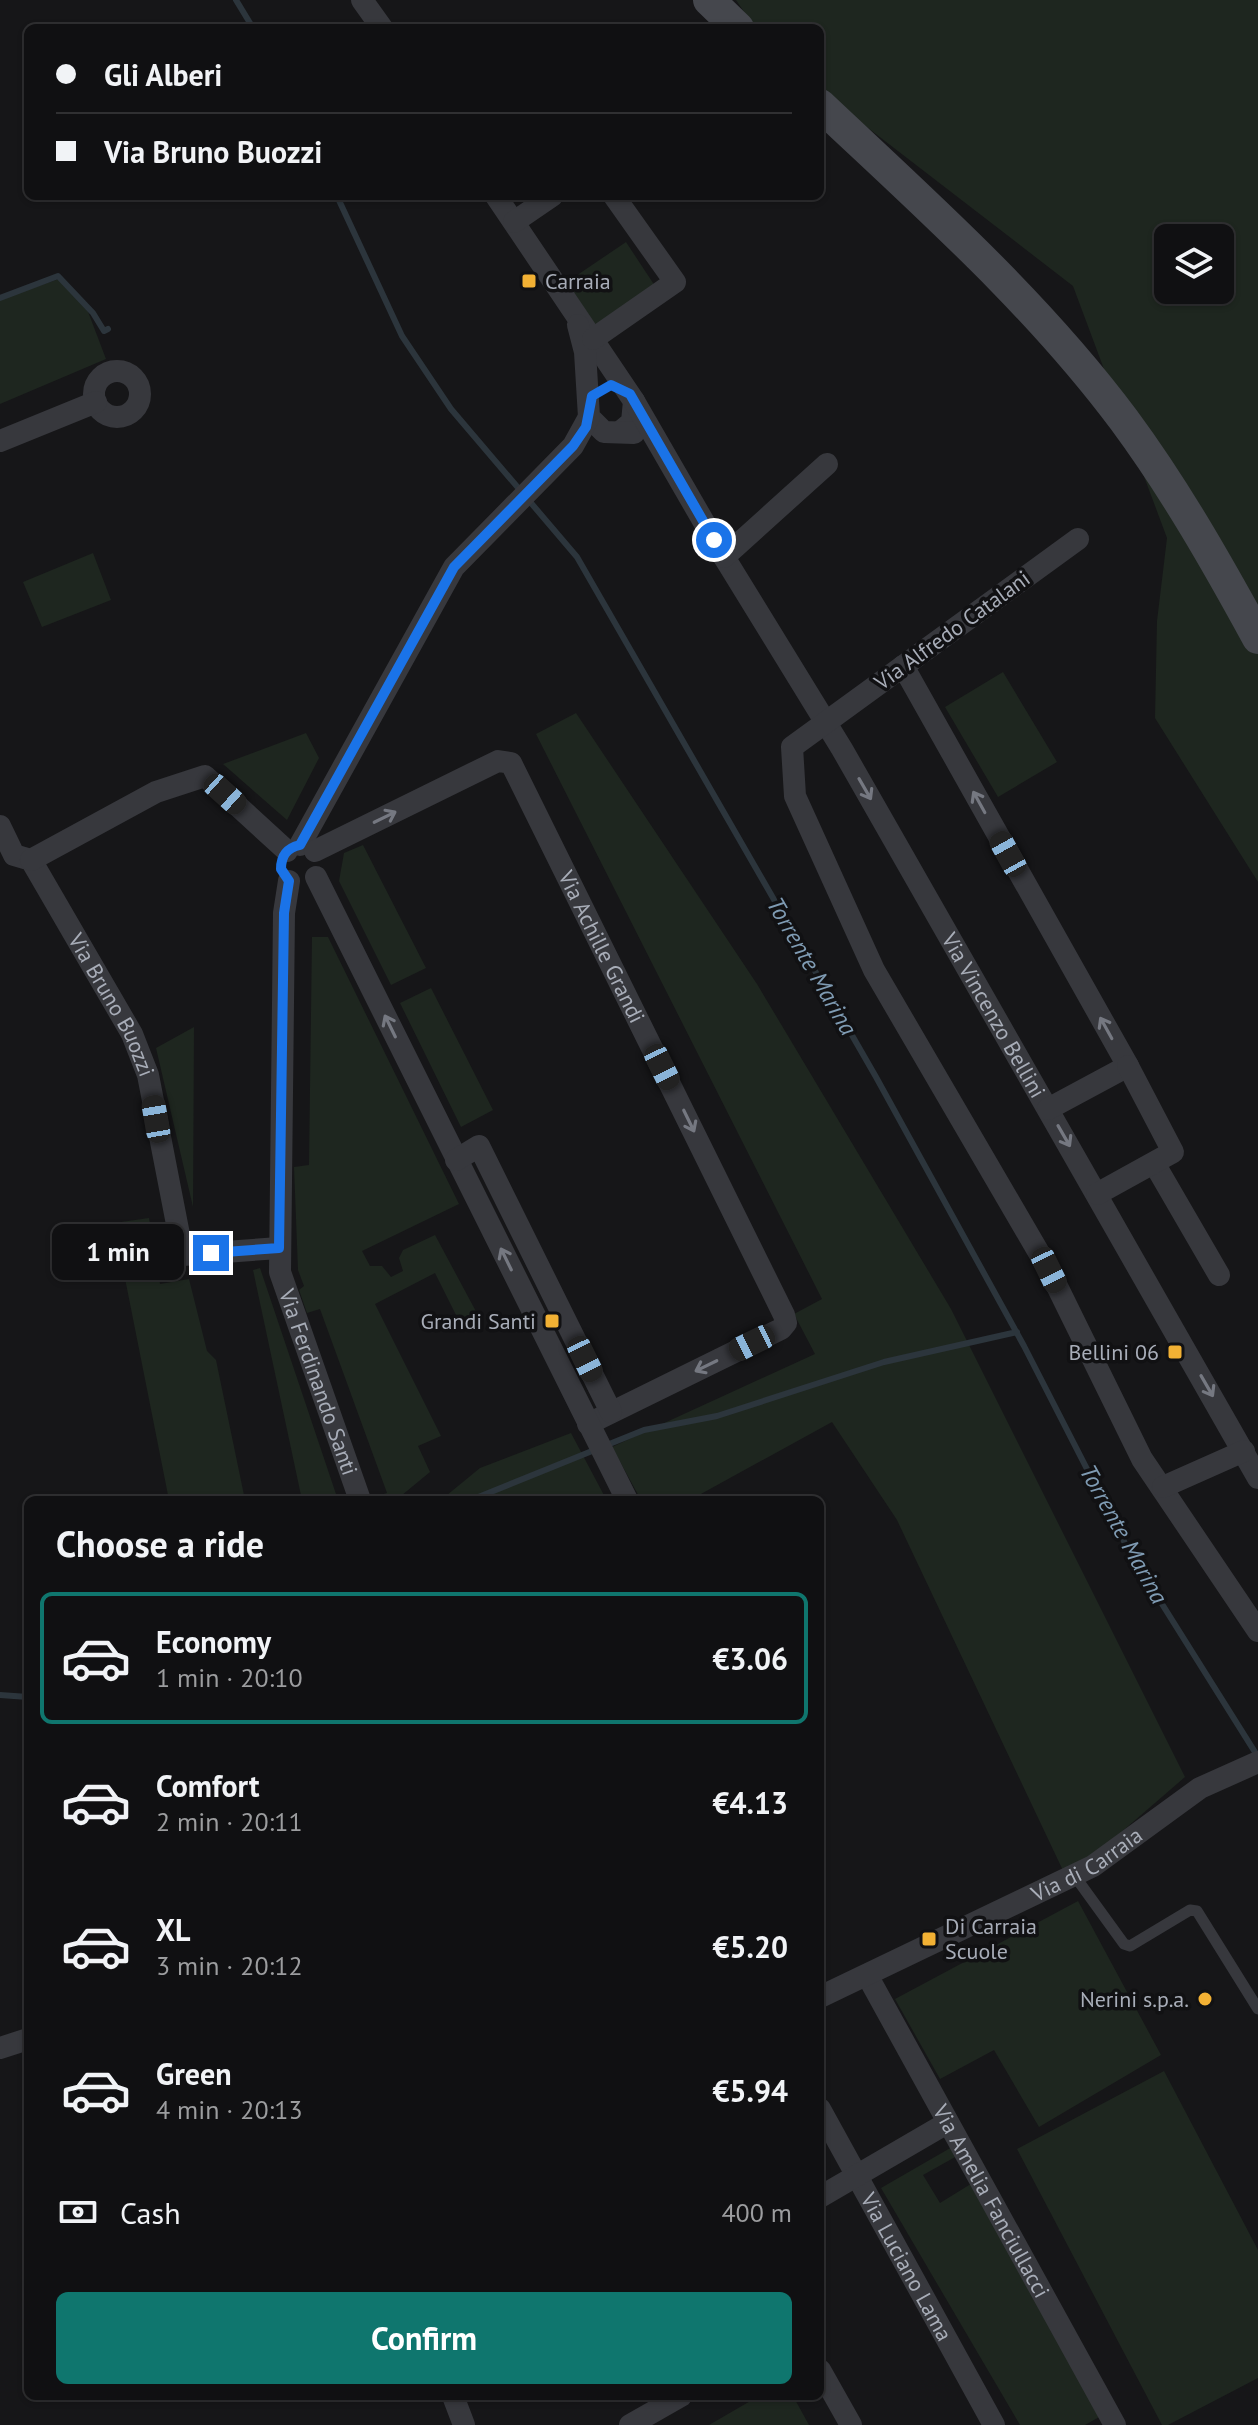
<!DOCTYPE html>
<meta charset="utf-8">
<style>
:root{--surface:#101012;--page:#19191b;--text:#f1f3f6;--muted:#9c9d9f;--line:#303032;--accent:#0f766e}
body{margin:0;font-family:"PT Sans",sans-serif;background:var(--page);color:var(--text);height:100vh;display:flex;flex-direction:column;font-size:30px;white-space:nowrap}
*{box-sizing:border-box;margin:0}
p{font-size:26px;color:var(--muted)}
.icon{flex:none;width:44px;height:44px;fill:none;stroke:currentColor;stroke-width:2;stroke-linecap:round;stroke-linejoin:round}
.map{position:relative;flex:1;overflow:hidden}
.side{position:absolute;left:24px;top:1496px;width:800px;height:904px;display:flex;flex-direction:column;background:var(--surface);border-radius:12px;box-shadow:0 2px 6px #0004,0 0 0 2px var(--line)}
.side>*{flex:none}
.banner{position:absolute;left:24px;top:24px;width:800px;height:176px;border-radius:12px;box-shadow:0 2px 6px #0004,0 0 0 2px var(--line);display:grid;align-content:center;height:176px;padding:0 32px;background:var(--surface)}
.buttons{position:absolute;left:1154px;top:224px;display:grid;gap:16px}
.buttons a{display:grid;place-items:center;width:80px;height:80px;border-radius:12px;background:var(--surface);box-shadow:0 2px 6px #0004,0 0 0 2px var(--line);font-size:40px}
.end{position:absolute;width:36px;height:36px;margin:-18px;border:10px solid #1a73e8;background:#fff;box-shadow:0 0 0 4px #fff}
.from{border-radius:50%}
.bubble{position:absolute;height:56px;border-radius:12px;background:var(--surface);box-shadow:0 2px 6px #0004,0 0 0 2px var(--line);font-size:26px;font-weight:700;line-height:56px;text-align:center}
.car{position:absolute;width:24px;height:48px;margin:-24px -12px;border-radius:10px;box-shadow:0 0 6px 2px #0007;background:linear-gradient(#222 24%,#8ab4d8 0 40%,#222 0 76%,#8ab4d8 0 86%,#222 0)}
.banner b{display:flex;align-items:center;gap:28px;height:76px;font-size:30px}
.banner b+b{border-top:2px solid var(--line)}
.banner i{width:20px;height:20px;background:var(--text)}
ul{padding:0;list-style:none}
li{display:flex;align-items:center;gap:24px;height:132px;margin:0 16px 12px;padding:0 16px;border:4px solid transparent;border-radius:12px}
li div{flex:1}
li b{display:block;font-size:30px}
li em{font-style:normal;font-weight:700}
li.on{border-color:var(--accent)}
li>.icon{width:72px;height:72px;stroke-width:1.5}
h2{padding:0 32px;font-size:36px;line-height:96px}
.pay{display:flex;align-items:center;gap:20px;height:88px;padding:0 32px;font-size:30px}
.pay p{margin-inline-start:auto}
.cta{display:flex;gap:16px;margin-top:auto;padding:16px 32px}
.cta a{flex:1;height:92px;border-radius:12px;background:var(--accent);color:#fff;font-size:32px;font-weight:700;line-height:92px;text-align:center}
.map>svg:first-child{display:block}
</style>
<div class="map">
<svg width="1258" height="2425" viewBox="0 0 1258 2425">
<rect width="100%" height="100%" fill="#161618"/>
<path fill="#1e261f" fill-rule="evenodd" d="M736,0H1258V882L1155,718L1157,621L1167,538L1073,286L820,91V28H755ZM1168,238H1220V290H1168Z
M626,242L655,286L595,325L567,282Z
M59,279L87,309L106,359L0,404V299Z
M93,553L111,600L42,627L23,582Z
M1003,672L1057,762L998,797L945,707Z
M576,713L757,984L951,1309L1185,1777L1067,1879L897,1520L832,1422L690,1500H641L612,1447L815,1354L794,1314L822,1299L536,734Z
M306,733L319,758L287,820L223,764Z
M363,845L426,968L391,985L339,881L344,853Z
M312,937H328L459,1204L362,1251L370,1266H382L391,1277L403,1271L399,1258L403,1250L435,1235L479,1317L461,1325L435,1273L375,1304L441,1436L418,1446L430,1472L396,1500H378L377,1496L387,1493L320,1309L307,1313L299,1290L304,1286L298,1270L294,1167L309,1165Z
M431,988L493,1110L461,1127L400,1003Z
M194,1027L193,1207L156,1048Z
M149,1218L160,1284L189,1279L207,1351L216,1360L245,1500H169L114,1223Z
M260,1268L338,1500H302L253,1270Z
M571,1433L606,1499L441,1500L480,1468Z
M1078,1901L1161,2055L1039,2127L994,2050L940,2079L895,1999Z
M1164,2071L1258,2250V2378L1168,2425H1162L1017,2149Z
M952,2147L957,2156L923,2175L940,2203L974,2182L1108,2412L1085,2425H1020L881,2188Z
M759,2396H793L809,2425H709Z"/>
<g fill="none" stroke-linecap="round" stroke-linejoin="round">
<path stroke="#2c353c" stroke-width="6" d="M236,0L253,28
M337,196L402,336L451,409L577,557L876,1077L1024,1346L1130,1553L1258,1757
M0,298L58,276L93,313L104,331L108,329
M471,1500L644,1430L717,1416L884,1362L1017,1332
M0,1695L28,1697"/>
<path stroke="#37383d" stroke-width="11" d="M1074,1875L1124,1944L1130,1946L1190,1910L1197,1911L1258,2009"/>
<g stroke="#37383d" stroke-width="22">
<path d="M362,0L382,28"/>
<path d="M496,196L634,401L632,422L620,432"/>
<path d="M514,222L552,196"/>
<path d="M578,325L585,352L589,417L604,432L634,433"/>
<path d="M593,339L675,282L614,196"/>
<circle cx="117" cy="394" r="23"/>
<path id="s1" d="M634,401L724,557L842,749L1258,1478"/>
<path d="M0,441L96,402"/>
<path d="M1078,539L792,747L795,796L874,970L1049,1270L1142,1459L1258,1631"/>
<path d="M724,557L827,464"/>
<path d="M903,666L1128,1066L1048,1109"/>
<path id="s2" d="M0,826L14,855L31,860L132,1034L148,1075L183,1255L279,1248"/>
<path d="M300,845L454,567L573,446L589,417"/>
<path id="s3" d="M315,851L498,761L511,763L784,1315L786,1323L781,1329L588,1424"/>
<path d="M31,860L156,792L205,776L287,851"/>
<path d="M316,877L627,1500"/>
<path id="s4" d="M289,881L284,913L280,1272L360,1500"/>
<path d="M456,1160L479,1146L611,1412"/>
<path d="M1154,1163L1219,1275"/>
<path d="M1097,1194L1173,1152L1128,1066"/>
<path d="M1163,1487L1244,1451"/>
<path id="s5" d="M867,1975L1115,2425"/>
<path id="s6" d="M820,1997L1093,1866L1200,1788L1258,1762"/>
<path d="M0,2048L28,2039"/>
<path id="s7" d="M820,2109L994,2425"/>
<path d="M820,2197L947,2123"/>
<path d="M820,2370L851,2425"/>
<path d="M453,2396L464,2425"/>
<path d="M630,2425L681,2396"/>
</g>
<path stroke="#45474d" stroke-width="32" d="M709,0L738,28
M820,105C926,205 1036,302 1124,420C1175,489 1217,563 1258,638"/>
</g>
<defs><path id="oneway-shaft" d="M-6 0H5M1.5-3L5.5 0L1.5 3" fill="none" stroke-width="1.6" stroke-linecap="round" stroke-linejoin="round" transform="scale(2)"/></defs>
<g stroke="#757881">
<use href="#oneway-shaft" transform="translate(865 789) rotate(60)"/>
<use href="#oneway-shaft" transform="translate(979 802) rotate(-119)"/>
<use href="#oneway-shaft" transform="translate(385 817) rotate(-26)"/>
<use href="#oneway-shaft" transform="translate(390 1026) rotate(-116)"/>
<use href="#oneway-shaft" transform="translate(1106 1028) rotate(-119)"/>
<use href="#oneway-shaft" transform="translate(689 1121) rotate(64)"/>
<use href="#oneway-shaft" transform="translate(1064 1136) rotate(60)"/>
<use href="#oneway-shaft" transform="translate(506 1259) rotate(-116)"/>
<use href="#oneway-shaft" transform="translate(706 1366) rotate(154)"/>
<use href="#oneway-shaft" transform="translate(1207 1386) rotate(60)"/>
</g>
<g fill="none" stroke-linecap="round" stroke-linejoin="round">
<path stroke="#1a73e8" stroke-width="10" d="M211,1253L279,1248L284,913L289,881L281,869C281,855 287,848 300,845L454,567L573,446L586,427L592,396L611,385L630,394L714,540"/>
</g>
<g fill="#f2b134" stroke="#111113" stroke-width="3">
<rect x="521" y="273" width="16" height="16" rx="4"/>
<rect x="544" y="1313" width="16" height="16" rx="4"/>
<rect x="1167" y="1344" width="16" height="16" rx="4"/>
<rect x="921" y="1931" width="16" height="16" rx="4"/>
<circle cx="1205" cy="1999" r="8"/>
</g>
<g text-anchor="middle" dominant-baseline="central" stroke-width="7" stroke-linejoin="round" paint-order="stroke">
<g font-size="22" fill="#a8adb8" stroke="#111113" text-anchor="end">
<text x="545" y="281" text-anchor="start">Carraia</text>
<text x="536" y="1321">Grandi Santi</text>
<text x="1159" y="1352">Bellini 06</text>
<text x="945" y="1926" text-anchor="start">Di Carraia<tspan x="945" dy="25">Scuole</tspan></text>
<text x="1189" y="1999">Nerini s.p.a.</text>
</g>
<g font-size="22" fill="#a8adb8" stroke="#111113">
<text transform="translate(952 630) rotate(-36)">Via Alfredo Catalani</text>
<text stroke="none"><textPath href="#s3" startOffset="422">Via Achille Grandi</textPath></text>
<text stroke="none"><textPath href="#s2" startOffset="216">Via Bruno Buozzi</textPath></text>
<text stroke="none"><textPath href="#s1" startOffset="712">Via Vincenzo Bellini</textPath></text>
<text stroke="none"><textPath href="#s4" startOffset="508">Via Ferdinando Santi</textPath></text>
<text stroke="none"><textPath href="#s6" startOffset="298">Via di Carraia</textPath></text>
<text stroke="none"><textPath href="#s5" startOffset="258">Via Amelia Fanciullacci</textPath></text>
<text stroke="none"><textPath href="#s7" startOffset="180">Via Luciano Lama</textPath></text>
</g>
<g font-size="24" font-style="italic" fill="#7f9bb3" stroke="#111113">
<text transform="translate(812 966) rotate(60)">Torrente Marina</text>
<text transform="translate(1124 1534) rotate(61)">Torrente Marina</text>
</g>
</g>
</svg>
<div class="buttons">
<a><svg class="icon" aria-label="layers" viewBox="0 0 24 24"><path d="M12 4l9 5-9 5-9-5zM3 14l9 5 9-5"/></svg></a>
</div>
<i class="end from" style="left:714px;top:540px"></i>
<i class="end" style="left:211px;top:1253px"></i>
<div class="bubble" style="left:52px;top:1224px;width:132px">1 min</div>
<i class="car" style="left:225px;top:794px;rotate:132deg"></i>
<i class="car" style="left:1008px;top:854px;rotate:331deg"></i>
<i class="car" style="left:662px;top:1067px;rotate:154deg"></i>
<i class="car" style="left:156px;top:1119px;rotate:350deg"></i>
<i class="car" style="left:1049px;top:1270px;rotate:154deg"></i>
<i class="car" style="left:752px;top:1343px;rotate:244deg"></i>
<i class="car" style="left:585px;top:1359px;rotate:154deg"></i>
<div class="banner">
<b><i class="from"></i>Gli Alberi</b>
<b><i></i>Via Bruno Buozzi</b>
</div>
<section class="side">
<h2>Choose a ride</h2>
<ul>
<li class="on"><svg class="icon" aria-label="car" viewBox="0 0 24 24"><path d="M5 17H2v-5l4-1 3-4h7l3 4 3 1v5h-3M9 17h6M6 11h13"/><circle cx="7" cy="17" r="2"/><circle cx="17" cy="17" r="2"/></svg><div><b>Economy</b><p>1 min · 20:10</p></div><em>€3.06</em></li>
<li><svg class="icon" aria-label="car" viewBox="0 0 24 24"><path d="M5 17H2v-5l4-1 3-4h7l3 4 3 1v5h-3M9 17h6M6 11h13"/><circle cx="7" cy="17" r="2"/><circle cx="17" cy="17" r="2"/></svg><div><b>Comfort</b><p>2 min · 20:11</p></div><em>€4.13</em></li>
<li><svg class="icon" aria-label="car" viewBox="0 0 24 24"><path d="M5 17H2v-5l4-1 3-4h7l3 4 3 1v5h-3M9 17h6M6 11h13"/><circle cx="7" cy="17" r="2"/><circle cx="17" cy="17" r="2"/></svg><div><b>XL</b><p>3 min · 20:12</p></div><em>€5.20</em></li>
<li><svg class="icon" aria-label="car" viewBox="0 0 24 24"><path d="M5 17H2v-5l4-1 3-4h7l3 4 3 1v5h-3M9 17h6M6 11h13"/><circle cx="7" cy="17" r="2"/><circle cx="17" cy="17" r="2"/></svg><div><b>Green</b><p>4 min · 20:13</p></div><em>€5.94</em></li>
</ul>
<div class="pay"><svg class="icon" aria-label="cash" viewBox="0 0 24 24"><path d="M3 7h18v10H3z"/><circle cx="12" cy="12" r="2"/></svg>Cash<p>400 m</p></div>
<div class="cta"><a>Confirm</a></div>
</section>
</div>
